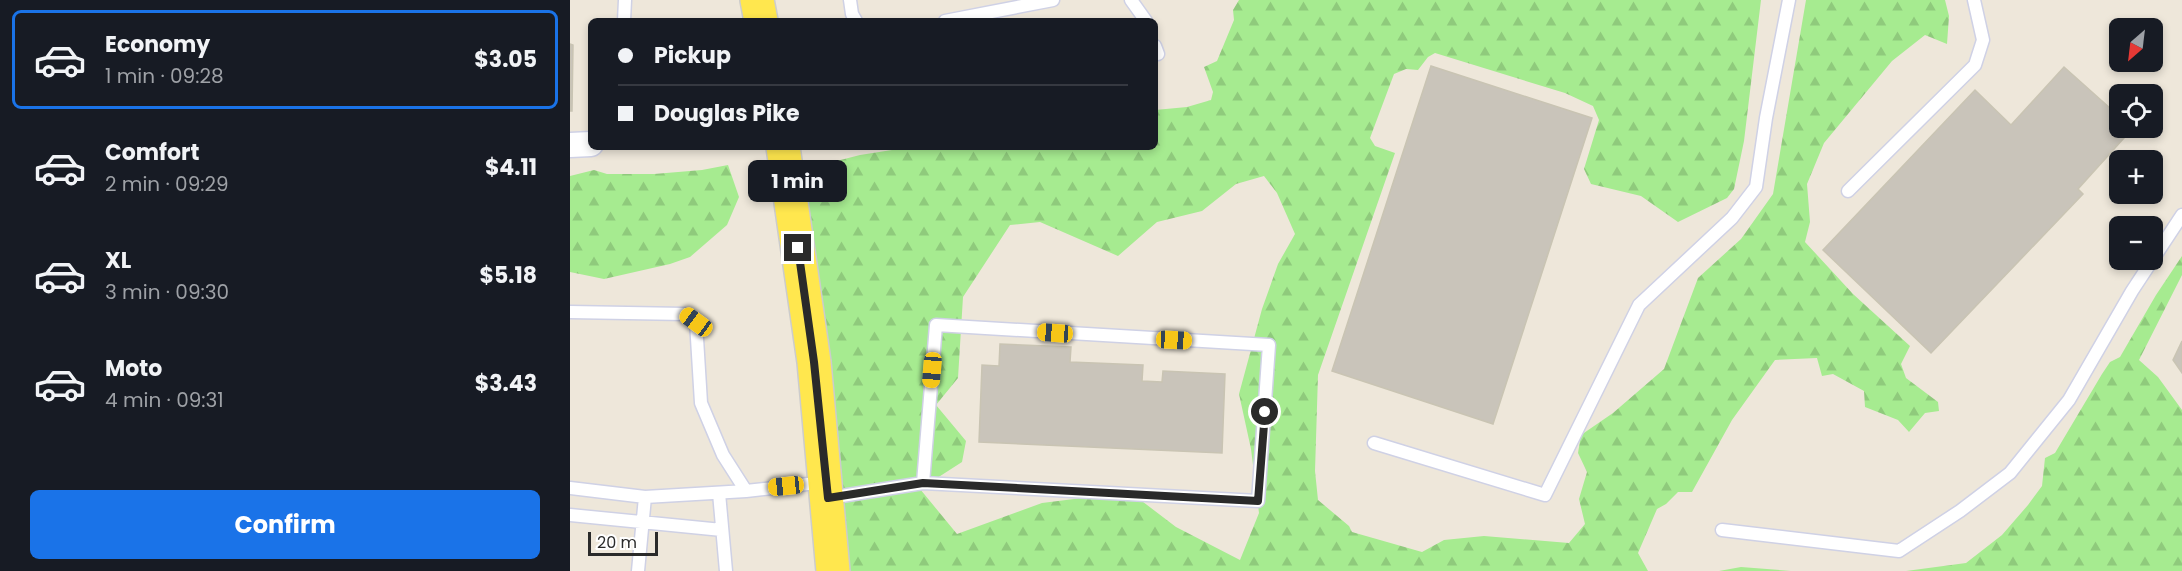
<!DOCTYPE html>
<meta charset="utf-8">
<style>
:root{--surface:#171b24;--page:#242831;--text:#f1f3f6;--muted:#9ea1a6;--line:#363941;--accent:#1a73e8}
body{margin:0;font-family:Poppins,sans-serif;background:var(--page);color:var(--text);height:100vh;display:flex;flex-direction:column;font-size:22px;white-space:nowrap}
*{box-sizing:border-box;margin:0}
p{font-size:20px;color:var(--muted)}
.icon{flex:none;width:33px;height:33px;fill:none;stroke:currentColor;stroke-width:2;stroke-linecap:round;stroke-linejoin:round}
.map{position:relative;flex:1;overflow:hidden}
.details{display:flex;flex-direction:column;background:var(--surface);width:570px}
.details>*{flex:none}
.top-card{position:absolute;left:18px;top:18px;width:570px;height:132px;border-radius:9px;box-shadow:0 3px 9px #0003;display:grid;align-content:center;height:132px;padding:0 30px;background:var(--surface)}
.needle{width:39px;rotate:208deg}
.controls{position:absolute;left:1539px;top:18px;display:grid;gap:12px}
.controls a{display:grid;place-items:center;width:54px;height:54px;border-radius:9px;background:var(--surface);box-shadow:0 3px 9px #0003;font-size:30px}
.scale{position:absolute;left:18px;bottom:15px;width:70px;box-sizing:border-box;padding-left:6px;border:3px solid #2a2a2a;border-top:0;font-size:16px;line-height:21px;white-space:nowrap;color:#2a2a2a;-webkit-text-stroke:4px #fff;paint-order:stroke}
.end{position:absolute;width:27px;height:27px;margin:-14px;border:8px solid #2a2a2a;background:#fff;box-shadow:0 0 0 3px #fff}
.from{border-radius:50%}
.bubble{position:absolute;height:42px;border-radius:9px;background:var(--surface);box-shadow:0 3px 9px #0003;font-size:20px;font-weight:700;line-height:42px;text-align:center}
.car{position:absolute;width:18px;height:36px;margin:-18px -9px;border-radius:8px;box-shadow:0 0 4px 2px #0007;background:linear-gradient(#f5c518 24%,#345 0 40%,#f5c518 0 76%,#345 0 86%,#f5c518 0)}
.top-card b{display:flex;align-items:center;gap:21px;height:57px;font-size:22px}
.top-card b+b{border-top:2px solid var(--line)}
.top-card i{width:15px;height:15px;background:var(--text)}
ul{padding:10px 0 0;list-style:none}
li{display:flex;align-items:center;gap:18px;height:99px;margin:0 12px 9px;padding:0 18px;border:3px solid transparent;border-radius:9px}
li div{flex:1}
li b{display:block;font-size:22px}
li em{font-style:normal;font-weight:700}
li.active{border-color:var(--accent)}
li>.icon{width:54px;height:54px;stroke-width:1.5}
.action{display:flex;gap:12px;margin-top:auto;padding:12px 30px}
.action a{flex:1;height:69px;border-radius:9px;background:var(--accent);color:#fff;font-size:24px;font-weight:700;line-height:69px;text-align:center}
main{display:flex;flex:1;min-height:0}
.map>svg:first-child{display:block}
</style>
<main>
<section class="details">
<ul>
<li class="active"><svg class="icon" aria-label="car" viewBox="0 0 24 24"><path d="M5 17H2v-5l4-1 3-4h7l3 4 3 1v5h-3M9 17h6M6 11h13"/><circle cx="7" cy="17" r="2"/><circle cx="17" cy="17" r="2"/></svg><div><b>Economy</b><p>1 min · 09:28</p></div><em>$3.05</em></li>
<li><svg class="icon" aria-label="car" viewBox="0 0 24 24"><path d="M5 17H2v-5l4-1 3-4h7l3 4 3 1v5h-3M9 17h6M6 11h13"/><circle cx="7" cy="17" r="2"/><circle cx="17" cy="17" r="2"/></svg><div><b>Comfort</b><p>2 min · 09:29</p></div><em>$4.11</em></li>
<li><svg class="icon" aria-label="car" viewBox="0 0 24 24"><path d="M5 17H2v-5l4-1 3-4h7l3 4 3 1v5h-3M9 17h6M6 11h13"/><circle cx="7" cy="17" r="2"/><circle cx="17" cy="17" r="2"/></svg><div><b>XL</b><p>3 min · 09:30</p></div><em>$5.18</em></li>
<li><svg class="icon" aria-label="car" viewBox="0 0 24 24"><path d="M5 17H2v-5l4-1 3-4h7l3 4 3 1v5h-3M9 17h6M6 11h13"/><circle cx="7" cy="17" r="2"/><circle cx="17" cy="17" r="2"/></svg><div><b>Moto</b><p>4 min · 09:31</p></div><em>$3.43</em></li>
</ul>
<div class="action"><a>Confirm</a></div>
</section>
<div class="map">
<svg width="1612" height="571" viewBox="0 0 1612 571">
<defs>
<pattern id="forest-firs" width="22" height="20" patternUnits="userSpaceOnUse" patternTransform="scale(1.5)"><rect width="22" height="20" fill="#a6eb90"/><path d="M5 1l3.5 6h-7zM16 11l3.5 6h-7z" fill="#8fca7c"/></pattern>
</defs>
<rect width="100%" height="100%" fill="#eee7da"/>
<path fill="url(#forest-firs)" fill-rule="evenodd" d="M669,0H1191L1174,141L1164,189L1157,198L1108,222L1071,196L1021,184L1014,169L1029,120L1023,106L995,93L865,53L858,57L848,70L836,69L824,74L800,138L805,146L825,153L748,375L745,471L748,500L779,526L782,532L852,552L874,540L914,536L999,543L1015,524L1009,499L1017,472L1008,453L1011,435L1043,413L1094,369L1128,278L1171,239L1203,194L1236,0H1375L1379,16L1377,44L1355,35L1322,61L1254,143L1237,184L1240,222L1235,242L1283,294L1340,346L1331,364L1336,378L1368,402L1369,411L1355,413L1339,432L1328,420L1295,407L1294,391L1263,374L1252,376L1247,358L1205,360L1162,420L1122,492H1108L1096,504L1087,509L1068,553L1078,571H261L217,166L251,165L290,155L341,147H585V110L617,107L641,100L643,92L634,67L647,61L664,20L663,10ZM694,176L707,193L725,234L708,264L692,309L669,394L681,449L689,513L670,560L606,527L560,492L472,503L387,534L350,489L392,462L396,441L366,405L388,378L393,297L440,225L470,222L548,256L587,222L632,211L666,184Z
M158,165L169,197L157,225L120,257L100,264L34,279L0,272V176L24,170L37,174H84L132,170Z
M1612,256V275L1569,360L1588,377L1612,410V571H1336L1396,563L1432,535L1458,505L1472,486L1475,458L1485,453L1532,374L1540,362L1550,357L1586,295Z
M1171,567L1221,571H1149Z"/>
<path fill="#c9c4ba" stroke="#c9c4b3" stroke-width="1.5" d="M0,44L3,45L2,111H0Z
M861,66L1022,118L923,424L762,371Z
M1494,67L1550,117V128L1562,129L1508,189L1513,194L1361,353L1253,250L1405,90L1441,125Z
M1612,341V373L1603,360Z
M430,344L501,347L500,362L573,365L572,381L592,382L593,371L655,374L652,453L409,442L412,365L429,366Z"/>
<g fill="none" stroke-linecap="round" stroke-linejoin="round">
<g stroke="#cfd1e5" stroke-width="15">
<path id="lane" d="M280,0L282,14L286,21
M561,0L576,21
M54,21L55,0
M375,21L483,0
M585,46L588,54
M1278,191L1405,65L1413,40L1404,0
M0,312L115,314L126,322L131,403L153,455L176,491
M804,443L975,495L1069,305L1162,218L1186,187L1196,118L1219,0
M0,488L75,497L176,491L255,482
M149,493L156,571
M259,498L353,483L688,501L699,345L366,325L353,483
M0,515L152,530
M1152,530L1329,551L1390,511L1440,473L1499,400L1562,291L1612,215
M68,571L75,497"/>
</g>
<g stroke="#cfd1e5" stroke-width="27">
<path id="street" d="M0,145L21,144"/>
</g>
<g stroke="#ccc" stroke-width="36">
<path id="primary" d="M187,0L191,21
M213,147L244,362L263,571"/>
</g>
<use href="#lane" stroke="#fff" stroke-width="12"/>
<use href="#street" stroke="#fff" stroke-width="24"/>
<use href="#primary" stroke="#ffe74e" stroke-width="33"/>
</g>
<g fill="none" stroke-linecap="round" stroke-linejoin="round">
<path stroke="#2a2a2a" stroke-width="8" d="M228,248L244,362L258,498L353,483L688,501L695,412"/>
</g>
</svg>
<div class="controls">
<a><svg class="needle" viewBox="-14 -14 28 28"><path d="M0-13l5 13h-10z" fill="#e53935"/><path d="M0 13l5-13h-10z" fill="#9ea1a6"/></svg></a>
<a><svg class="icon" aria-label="locate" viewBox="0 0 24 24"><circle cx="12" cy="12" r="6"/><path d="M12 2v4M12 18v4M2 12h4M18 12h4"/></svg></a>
<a>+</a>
<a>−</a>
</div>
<div class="scale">20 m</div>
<i class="end from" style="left:695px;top:412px"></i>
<i class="end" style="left:228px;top:248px"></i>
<div class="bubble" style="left:178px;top:160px;width:99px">1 min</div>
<i class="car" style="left:126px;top:322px;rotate:306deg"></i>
<i class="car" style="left:485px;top:333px;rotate:274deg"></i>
<i class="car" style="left:604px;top:340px;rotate:93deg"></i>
<i class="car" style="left:362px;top:370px;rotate:185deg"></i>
<i class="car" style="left:216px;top:486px;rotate:264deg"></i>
<div class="top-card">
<b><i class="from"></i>Pickup</b>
<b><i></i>Douglas Pike</b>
</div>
</div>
</main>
